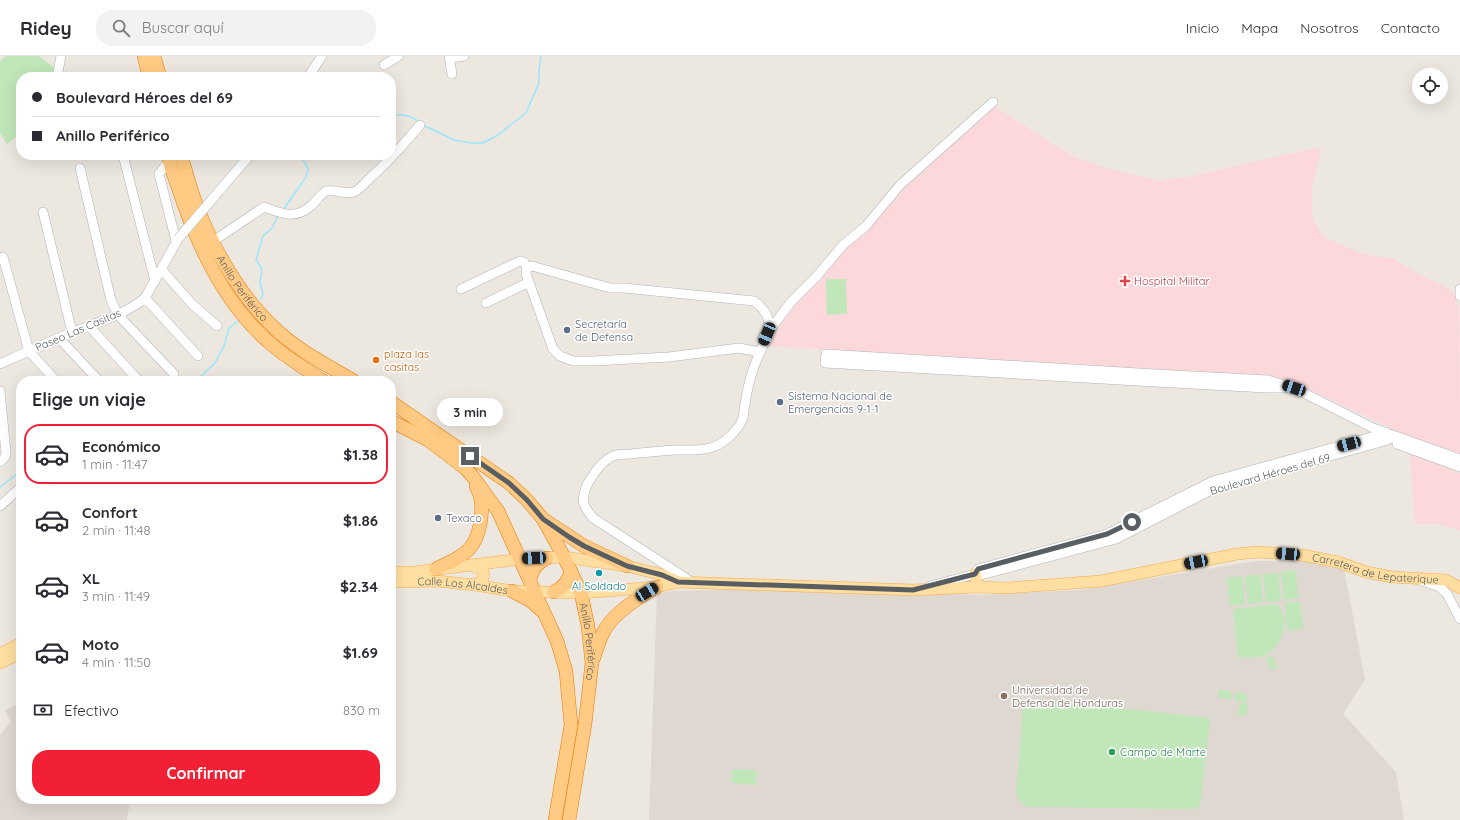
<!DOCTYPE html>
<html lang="es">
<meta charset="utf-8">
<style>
:root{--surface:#fff;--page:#f2f2f3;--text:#2b2b33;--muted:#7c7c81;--line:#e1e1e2;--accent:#f12034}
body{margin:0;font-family:Quicksand,sans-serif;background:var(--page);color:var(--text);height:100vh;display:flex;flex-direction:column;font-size:15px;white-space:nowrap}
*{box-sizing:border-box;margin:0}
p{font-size:13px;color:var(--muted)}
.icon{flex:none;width:22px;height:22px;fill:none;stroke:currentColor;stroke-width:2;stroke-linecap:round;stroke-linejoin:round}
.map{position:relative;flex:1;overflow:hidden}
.side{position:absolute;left:16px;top:320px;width:380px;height:428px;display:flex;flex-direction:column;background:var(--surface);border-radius:16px;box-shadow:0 4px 16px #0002}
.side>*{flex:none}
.banner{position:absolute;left:16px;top:16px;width:380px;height:88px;border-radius:16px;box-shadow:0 4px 16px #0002;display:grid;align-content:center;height:88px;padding:0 16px;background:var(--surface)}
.buttons{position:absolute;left:1412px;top:12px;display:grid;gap:8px}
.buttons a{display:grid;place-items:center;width:36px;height:36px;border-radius:50%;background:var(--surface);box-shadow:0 4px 16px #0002;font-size:20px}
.end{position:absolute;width:18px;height:18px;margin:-9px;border:5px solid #585e61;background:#fff;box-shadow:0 0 0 2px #fff}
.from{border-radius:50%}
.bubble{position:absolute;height:28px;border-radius:14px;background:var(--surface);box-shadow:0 4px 16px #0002;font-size:13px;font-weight:800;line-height:28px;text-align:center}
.car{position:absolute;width:12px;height:24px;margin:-12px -6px;border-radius:5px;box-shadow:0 0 3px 1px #0007;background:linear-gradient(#222 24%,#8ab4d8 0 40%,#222 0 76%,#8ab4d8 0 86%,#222 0)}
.banner b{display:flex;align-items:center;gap:14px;height:38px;font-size:15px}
.banner b+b{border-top:1px solid var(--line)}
.banner i{width:10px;height:10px;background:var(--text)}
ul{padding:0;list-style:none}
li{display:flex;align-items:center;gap:12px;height:60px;margin:0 8px 6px;padding:0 8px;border:2px solid transparent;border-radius:16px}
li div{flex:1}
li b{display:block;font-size:15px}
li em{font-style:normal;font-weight:800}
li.on{border-color:var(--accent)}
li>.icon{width:36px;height:36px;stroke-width:1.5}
h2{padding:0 16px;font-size:18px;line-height:48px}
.pay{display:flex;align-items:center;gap:10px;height:44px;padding:0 16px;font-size:15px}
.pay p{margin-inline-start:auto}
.action{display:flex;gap:8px;margin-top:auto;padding:8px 16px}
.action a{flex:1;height:46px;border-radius:16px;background:var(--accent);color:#fff;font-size:16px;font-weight:800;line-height:46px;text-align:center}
header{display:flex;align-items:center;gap:24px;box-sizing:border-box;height:56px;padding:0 20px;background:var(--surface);border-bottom:1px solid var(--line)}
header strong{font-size:19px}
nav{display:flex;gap:22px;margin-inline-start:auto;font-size:14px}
.search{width:280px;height:36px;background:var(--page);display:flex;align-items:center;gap:10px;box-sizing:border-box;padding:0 14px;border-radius:16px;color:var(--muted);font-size:15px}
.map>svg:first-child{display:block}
</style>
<header>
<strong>Ridey</strong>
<div class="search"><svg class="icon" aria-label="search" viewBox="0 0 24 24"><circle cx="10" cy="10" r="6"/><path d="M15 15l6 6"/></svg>Buscar aquí</div>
<nav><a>Inicio</a><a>Mapa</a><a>Nosotros</a><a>Contacto</a></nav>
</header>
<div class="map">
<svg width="1460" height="764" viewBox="0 0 1460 764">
<rect width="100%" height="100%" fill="#ece7df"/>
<path fill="#ded8d0" d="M1256,505H1302L1344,514L1365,623L1343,658L1396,716L1404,764H649L657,537L675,535L782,533L983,539L1081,534Z
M21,647V743H130L127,764H0V679L11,666L5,654Z"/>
<path fill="#fcd8db" d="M993,50L1074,101L1109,113L1159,125L1188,121L1315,92L1321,94L1312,130V155L1313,164L1321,177L1328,183L1363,198L1394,203L1414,216L1453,235L1458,250L1459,264L1460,400L1427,389L1295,327L1271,320L768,290L785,263L805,237L847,190L870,171L904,131Z
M1410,397L1460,417V474L1439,468H1415Z"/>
<path fill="#c1e6b9" d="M5,0H39L56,13H63L62,21H21V77L7,88L0,77V5Z
M826,223H846L847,258L827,259Z
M1296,514L1298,542L1284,544L1281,516Z
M1278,517L1281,545L1266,546L1263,518Z
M1260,518L1263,546L1248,548L1245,520Z
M1242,520L1245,548L1230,550L1226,522Z
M1300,545L1303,573L1287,575L1285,547Z
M1278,548C1280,553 1283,558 1284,563C1286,580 1275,598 1258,601C1251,602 1245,601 1238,602L1233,553Z
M1271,599L1277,611L1272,614L1266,602Z
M1219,633L1232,636L1230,644L1218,641Z
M1236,636L1248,639L1246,646L1234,644Z
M1043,643L1208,662L1210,665L1200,750L1195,753L1028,751L1019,744L1016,738L1023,652C1029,646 1034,644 1043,643Z
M1240,647L1248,648L1245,661L1238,659Z
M732,713L757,714L756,729L731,727Z"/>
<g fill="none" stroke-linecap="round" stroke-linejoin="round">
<path stroke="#9ce5ff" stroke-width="1.5" d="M391,62C399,56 410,60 418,65
M423,69L454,84L471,87H483L498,79L526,57L539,27V13L541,0
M283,154L306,121L308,113L304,105L297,99
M261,243L263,238L260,227L262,213L256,204L263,180L272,172L278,160
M196,325L215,307L224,290L229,272L239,264
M21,373V385
M0,431L21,415"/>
<g stroke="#b0b4b8" stroke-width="10">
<path id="minor" d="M449,0L452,18
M450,2L464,0
M384,9L399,0
M57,21L61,0
M308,21L322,0
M123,99L155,225
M169,105L159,118L176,185
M80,112L111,244L118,259L174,318
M208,148L250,99
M43,156L72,276
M212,186L264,151C283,158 296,164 312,149C317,144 321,138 326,135C335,133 346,139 354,136C359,134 364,128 368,124C387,107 404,88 420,69
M3,201L29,295L56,325
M161,213L192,248L217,270
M461,233L520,205L524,206L527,212
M1460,233V240
M145,242L198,300
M486,247L529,226
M89,270L139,325
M769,275L791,246L816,221L843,189L866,170L900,129L993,46
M59,282L99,325
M0,308C24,297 49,286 73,276C98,266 124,259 145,242L178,183
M1294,332H1267L1155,326L825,307L826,298L1155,318L1268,324L1294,332L1373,372L1460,403
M0,335L6,397L5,401L0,406
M1397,388L1460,411
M0,450L21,431
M975,518L978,513L1107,478L1213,425L1379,379L1386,376
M1422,525L1440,531L1447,538L1460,563
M692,526L593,462C582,449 581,444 587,429C593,418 602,405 613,400C618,398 626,398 631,398C645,396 660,395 674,394C686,394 699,395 710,392C724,388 738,375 743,362C745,347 747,331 752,317C755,305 770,278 769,267C768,258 761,250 754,245L624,232H610L532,210L527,212L526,218L529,226L553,293L560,300L573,305H593L669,301L739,292L760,296
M930,530L975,518L981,519L1116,483L1215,432L1388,384L1394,380"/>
</g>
<g stroke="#f8aa4c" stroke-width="12">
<g id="major">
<path d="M470,509L483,514C485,522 482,526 475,529"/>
<path d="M391,516H414L521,503L564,501L627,510L663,519L678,526"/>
<path d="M975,518L978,531"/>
<path id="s1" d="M391,525L401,526L437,525L475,529L512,535L581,537L657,531L678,526L913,534L978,531L1007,532L1101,525L1237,498L1258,496L1302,499L1338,506L1366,516L1392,521L1446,524L1460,532"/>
<path d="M0,598L21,587"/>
<path d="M0,607L21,597"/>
</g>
</g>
<g stroke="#eb7900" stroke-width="14">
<g id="highway">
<path d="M144,0L149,21"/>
<path d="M154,0L160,21"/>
<path d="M168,99C170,111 175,122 179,134C197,189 226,250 271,288C287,302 306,313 323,325"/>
<path id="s2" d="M181,99C186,116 191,134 197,151C216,198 242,244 280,277C302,297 329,310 354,325"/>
<path id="s3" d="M391,346L509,427L527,444L543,463L564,501L581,537L588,570L592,607L585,668L569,764"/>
<path d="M391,365L428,384L465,412L474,422L498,455L557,585L566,615L571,669L555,764"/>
<path d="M546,465L584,490L627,510"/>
<path d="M436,513C447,507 462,502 470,492C480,480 483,459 481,444C480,439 478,434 476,430"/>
<path d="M530,523C533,512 537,507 547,502"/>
<path d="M512,535L531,545L542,555"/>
<path d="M554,536C564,531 568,525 571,515"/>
<path d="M593,604C596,595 599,585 603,577C612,558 639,541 657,531"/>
</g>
</g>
<use href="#minor" stroke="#fff" stroke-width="9"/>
<use href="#major" stroke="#ffdfa1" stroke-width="11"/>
<use href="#highway" stroke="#ffca83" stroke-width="13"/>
<g stroke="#b0b4b8" stroke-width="10" stroke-linecap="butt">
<path id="minor-bridge" d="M178,183L208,148"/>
</g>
<use href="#minor-bridge" stroke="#fff" stroke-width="9"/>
</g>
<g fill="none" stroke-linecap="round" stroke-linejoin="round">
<path stroke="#585e61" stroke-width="5" d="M470,400L509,427L527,444L543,463L569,481L584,490L627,510L662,519L678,526L913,534L975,518L978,513L1107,478L1132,466"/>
</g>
<path fill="#e0444e" stroke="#fff" stroke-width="1.5" d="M1123 219h4v4h4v4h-4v4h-4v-4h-4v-4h4z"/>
<g fill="#5c6f8a" stroke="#fff" stroke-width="1.5">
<circle cx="567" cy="274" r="4"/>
<circle cx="780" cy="346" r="4"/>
<circle cx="438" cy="462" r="4"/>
</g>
<circle fill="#e8710a" stroke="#fff" stroke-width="1.5" cx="376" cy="304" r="4"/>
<circle fill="#0f9aa8" stroke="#fff" stroke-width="1.5" cx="599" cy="517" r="4"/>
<circle fill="#8d6e63" stroke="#fff" stroke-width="1.5" cx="1004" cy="640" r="4"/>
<circle fill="#2e9e5b" stroke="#fff" stroke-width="1.5" cx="1112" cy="696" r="4"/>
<g text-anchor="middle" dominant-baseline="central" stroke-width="3" stroke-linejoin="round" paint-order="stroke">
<g font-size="11" fill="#be3a42" stroke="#fff" text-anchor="start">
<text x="1134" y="225">Hospital Militar</text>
</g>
<g font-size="11" fill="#585e61" stroke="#fff">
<text stroke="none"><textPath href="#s2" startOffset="148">Anillo Periférico</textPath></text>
<text transform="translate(78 274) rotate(-23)">Paseo Las Casitas</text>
<text transform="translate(1270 418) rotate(-16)">Boulevard Héroes del 69</text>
<text stroke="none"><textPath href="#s1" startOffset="991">Carretera de Lepaterique</textPath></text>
<text stroke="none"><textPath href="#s1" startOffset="72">Calle Los Alcaldes</textPath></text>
<text stroke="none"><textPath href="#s3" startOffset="325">Anillo Periférico</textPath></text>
</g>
<g font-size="11" fill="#4e5e75" stroke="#fff" text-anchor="start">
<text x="575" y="268">Secretaría<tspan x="575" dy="13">de Defensa</tspan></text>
<text x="788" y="340">Sistema Nacional de<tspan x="788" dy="13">Emergencias 9-1-1</tspan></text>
<text x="446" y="462">Texaco</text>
</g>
<g font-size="11" fill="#c56008" stroke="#fff" text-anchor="start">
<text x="384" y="298">plaza las<tspan x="384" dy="13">casitas</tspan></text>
</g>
<g font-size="11" fill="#0d838f" stroke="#fff">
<text x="599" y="530">Al Soldado</text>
</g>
<g font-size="11" fill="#785e54" stroke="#fff" text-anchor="start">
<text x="1012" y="634">Universidad de<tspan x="1012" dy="13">Defensa de Honduras</tspan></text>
</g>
<g font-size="11" fill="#27864d" stroke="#fff" text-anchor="start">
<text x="1120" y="696">Campo de Marte</text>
</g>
</g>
</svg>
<div class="buttons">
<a><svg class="icon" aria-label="locate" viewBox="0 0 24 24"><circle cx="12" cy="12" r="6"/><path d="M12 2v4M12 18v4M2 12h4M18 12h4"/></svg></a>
</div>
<i class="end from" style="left:1132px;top:466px"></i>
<i class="end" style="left:470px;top:400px"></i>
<div class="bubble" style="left:437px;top:342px;width:66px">3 min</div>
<i class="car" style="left:767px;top:278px;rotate:203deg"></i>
<i class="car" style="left:1294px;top:332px;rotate:289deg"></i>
<i class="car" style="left:1349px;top:388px;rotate:255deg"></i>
<i class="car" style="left:1288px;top:498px;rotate:274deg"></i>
<i class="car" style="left:534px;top:502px;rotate:267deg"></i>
<i class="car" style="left:1196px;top:506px;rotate:259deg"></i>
<i class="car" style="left:647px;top:536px;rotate:59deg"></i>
<div class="banner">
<b><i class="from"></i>Boulevard Héroes del 69</b>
<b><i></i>Anillo Periférico</b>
</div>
<section class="side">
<h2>Elige un viaje</h2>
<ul>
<li class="on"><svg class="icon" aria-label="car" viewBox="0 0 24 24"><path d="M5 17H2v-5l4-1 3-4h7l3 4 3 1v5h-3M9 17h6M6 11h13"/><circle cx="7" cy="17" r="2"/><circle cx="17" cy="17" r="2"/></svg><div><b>Económico</b><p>1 min · 11:47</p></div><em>$1.38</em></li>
<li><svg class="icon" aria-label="car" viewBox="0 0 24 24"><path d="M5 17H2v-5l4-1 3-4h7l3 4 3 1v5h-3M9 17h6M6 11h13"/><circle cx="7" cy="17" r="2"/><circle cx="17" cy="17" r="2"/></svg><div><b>Confort</b><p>2 min · 11:48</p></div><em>$1.86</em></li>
<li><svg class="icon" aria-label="car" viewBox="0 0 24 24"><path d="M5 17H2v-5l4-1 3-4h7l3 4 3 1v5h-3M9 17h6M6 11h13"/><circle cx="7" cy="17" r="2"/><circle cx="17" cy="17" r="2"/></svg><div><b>XL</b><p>3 min · 11:49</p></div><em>$2.34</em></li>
<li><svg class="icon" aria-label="car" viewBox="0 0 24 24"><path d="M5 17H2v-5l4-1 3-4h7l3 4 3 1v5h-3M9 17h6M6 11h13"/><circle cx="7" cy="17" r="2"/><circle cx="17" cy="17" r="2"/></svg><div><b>Moto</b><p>4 min · 11:50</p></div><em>$1.69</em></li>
</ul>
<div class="pay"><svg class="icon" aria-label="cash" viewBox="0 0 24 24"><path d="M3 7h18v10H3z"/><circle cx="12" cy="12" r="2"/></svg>Efectivo<p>830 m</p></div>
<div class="action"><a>Confirmar</a></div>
</section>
</div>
